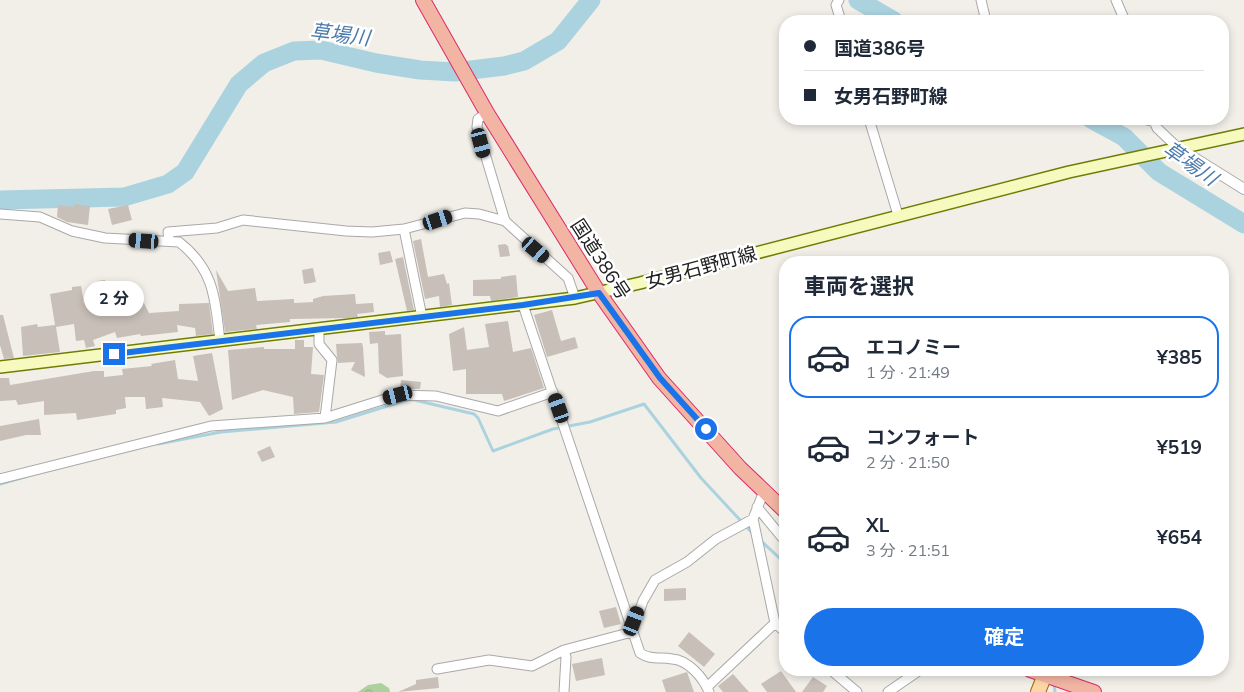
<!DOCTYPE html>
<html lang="ja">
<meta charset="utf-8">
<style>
:root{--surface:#fff;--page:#f2f2f3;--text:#1f2937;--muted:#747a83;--line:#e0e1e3;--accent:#1a73e8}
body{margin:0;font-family:Mulish,"Noto Sans JP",sans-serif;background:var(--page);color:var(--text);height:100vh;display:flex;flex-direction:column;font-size:19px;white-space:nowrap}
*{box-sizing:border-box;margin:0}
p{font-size:16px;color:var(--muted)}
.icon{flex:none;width:28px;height:28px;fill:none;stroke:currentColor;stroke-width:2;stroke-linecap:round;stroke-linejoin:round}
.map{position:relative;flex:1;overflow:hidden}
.sheet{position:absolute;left:779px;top:256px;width:450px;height:420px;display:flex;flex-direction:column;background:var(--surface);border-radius:20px;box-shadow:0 2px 8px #0003}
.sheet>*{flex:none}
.top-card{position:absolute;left:779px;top:15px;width:450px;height:110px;border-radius:20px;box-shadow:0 2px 8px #0003;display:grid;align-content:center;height:110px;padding:0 25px;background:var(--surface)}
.end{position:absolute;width:22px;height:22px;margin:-11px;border:6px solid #1a73e8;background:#fff;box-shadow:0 0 0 2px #fff}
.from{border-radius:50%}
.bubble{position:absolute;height:35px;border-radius:18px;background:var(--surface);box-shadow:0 2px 8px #0003;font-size:16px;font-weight:700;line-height:35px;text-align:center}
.car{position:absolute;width:15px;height:30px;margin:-15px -8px;border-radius:6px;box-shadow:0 0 4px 1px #0007;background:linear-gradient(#222 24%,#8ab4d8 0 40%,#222 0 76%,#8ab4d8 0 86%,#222 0)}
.top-card b{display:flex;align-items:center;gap:18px;height:48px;font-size:19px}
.top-card b+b{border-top:1px solid var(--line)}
.top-card i{width:12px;height:12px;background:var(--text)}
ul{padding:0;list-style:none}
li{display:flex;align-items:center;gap:15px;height:82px;margin:0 10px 8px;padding:0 15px;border:2px solid transparent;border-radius:20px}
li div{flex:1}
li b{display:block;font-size:19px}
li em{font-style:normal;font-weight:700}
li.selected{border-color:var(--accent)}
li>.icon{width:45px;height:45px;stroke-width:1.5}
h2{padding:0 25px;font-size:22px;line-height:60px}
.primary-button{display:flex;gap:10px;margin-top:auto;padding:10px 25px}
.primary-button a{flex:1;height:58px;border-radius:30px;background:var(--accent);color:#fff;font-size:20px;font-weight:700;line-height:58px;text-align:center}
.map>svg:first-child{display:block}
</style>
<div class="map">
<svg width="1244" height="692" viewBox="0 0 1244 692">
<defs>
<pattern id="forest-crowns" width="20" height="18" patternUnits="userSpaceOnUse" patternTransform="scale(1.25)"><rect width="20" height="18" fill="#add19e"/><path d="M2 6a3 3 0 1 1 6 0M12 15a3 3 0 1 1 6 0" fill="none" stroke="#95b388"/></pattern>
</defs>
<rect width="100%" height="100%" fill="#f2efe9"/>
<path fill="url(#forest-crowns)" d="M381,683L389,688L390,692H358L368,685Z"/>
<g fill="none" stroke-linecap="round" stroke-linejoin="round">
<path stroke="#aad3df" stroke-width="3" d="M158,444L221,432L336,422L410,399L474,414L478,418L493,451L553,429L590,422L644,404L701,478L753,534
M0,484L28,476
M760,540L785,563
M1054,683L1055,692"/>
<path stroke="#aad3df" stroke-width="19" d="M858,0L894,21
M1091,119L1124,137L1159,172L1244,224
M0,200L124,197L168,184L185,172L239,84L264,63L294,51L321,50L376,63L420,70L455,72L504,66L524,61L558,41L591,0"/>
</g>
<path fill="#c7bfb8" d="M74,204L90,206L88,225L67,222L57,217L58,205L74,207Z
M128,205L132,220L112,225L108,209Z
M421,239L428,277L444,274L447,284L449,283L452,305L440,307L439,296L425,299L413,241Z
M505,244L508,246L510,256L500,257L498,245Z
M390,251L393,262L380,265L378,253Z
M403,257L414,310L407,311L395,259Z
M313,268L316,282L304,284L302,270Z
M216,270L228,291L255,288L257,301L294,299V303L313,302V299L323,296L355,294L356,304L373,303L374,312L357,314L358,317L348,318L290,319V322L256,325L257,329L225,332Z
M516,275L518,297L491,301L490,296H473V280L501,279V277Z
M105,280L106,291L117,288L122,308L142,299L149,313L179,311V304L209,303L213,334L196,336L195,328L177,325L178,332L141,336L140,334L117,338L115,332L93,340L95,346L86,348L84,340L76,341L74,324L56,327L60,352L23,356L21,327L37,324L38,327L55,325L50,294L72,290V287L81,286L84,303L99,299L97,281Z
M552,310L561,341L575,337L578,348L547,357L534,315Z
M0,315H3L14,358L4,359L0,345Z
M508,321L513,352L531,348L544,388L504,401L502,394H466V369L453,371L449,334L464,327L467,350L489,347L485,324Z
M385,331V335L401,334L403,376L387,378L379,373L378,343L370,344L369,332Z
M295,340H304V347H313L311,374L324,375L319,412L294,414L293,397L263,390L232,400L228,350L264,347V349H295Z
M362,343L363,347L365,377L351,370L355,362L338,363L337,356L336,344Z
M212,353L223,409L209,416L200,402L162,398L163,407L146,409L145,397H125L126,408L116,410V414L77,420L76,413L44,415V401L18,405L16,400L0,401V378H9L10,385L94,371H104V377L123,375L122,369L152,366L151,364L175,360L178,379L198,381L193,356Z
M401,380L421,382L420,389H400Z
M39,419L41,435H26L0,441V426Z
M270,446L275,457L262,462L257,452Z
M686,588V600L664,601V589Z
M616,607L621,624L604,628L599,611Z
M689,632L715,654L704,667L678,646Z
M602,658L605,675L576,681L572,664Z
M781,671L796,692H767L761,684Z
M687,672L694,692H666L662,680Z
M733,674L749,692H723L718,686Z
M438,677L439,688L398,692L416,684V680Z
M813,677L827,686L823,692H802Z"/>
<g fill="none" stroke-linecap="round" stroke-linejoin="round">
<g stroke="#a9a9a9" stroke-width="11">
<path id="minor" d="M839,0L836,5L841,21
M981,0L986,21
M1116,0L1125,21
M487,113L478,119L477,127L505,221L568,278L575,298
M869,119L898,215
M1143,119L1155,122
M1153,119L1157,128L1177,147
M0,214L40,217L72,231L105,238L179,242C215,270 215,300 220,341
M404,229L422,317
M169,240L168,232L217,228L243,220L346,231L372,232L404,229L465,213L479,214L505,221
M523,305L640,653C650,660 660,657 672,659C688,660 703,677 709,692
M319,330V344L332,360L325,418
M0,479L211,426L325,418L398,395L436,396L498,411L553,392
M764,491L753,519L775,623
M757,507L785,541
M632,632L643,601L655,580L687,562L716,539L753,519
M564,650L566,657L564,692
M437,669L489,660L532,666L564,650L632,632
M831,670L857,692
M707,687L775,623L785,632
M888,692L920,670"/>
</g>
<g stroke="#a9a9a9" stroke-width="12">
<path id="tertiary" d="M1177,147L1244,189"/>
</g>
<g stroke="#707d05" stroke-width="14">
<path id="secondary" d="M0,367L575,298L640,283L1069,172L1244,134"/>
</g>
<g stroke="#a06b00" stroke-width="16">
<path id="primary" d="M1038,692L1044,677"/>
</g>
<g stroke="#dc2a67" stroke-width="16">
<path id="trunk" d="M423,0L487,113L599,293L659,378L740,468L785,511
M1030,670L1094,692"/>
</g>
<use href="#minor" stroke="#fff" stroke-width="9"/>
<use href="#tertiary" stroke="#fff" stroke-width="10"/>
<use href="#secondary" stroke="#f7fabf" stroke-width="11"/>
<use href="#primary" stroke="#fcd6a4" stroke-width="14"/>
<use href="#trunk" stroke="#f2b4a3" stroke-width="14"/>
</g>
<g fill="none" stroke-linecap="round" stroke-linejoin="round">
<path stroke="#1a73e8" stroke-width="6" d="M114,354L523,305L599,293L660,378L706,429"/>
</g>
<g text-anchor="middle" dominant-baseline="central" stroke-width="5" stroke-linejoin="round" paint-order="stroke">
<g font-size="19" fill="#222" stroke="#fff">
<text transform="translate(601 259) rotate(57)">国道386号</text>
<text transform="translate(701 267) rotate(-15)">女男石野町線</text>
</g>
<g font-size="20" font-style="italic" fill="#4a7aab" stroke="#fff">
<text transform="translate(340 34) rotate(7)">草場川</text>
<text transform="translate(1191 163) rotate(35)">草場川</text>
</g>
</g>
</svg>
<i class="end from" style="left:706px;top:429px"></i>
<i class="end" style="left:114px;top:354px"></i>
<div class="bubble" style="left:84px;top:281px;width:60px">2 分</div>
<i class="car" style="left:481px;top:143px;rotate:165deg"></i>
<i class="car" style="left:438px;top:220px;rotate:72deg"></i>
<i class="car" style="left:144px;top:241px;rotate:274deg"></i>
<i class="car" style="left:536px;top:250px;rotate:131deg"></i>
<i class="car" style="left:398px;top:395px;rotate:256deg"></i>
<i class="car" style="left:559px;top:408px;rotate:341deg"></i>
<i class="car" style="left:634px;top:621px;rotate:21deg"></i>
<div class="top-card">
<b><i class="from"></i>国道386号</b>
<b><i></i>女男石野町線</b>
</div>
<section class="sheet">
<h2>車両を選択</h2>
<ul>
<li class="selected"><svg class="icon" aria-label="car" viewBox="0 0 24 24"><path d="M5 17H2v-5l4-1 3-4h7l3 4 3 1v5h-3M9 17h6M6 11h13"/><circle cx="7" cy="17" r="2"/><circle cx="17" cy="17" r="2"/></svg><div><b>エコノミー</b><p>1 分 · 21:49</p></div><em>¥385</em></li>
<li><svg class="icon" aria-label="car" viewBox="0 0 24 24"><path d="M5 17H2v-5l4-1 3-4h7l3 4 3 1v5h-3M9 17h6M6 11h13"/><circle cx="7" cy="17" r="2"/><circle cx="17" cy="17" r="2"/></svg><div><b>コンフォート</b><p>2 分 · 21:50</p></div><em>¥519</em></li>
<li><svg class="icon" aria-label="car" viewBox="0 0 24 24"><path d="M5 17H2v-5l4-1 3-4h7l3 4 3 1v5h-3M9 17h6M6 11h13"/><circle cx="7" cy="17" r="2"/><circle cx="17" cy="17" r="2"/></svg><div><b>XL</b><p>3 分 · 21:51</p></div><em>¥654</em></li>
</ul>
<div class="primary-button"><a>確定</a></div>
</section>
</div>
